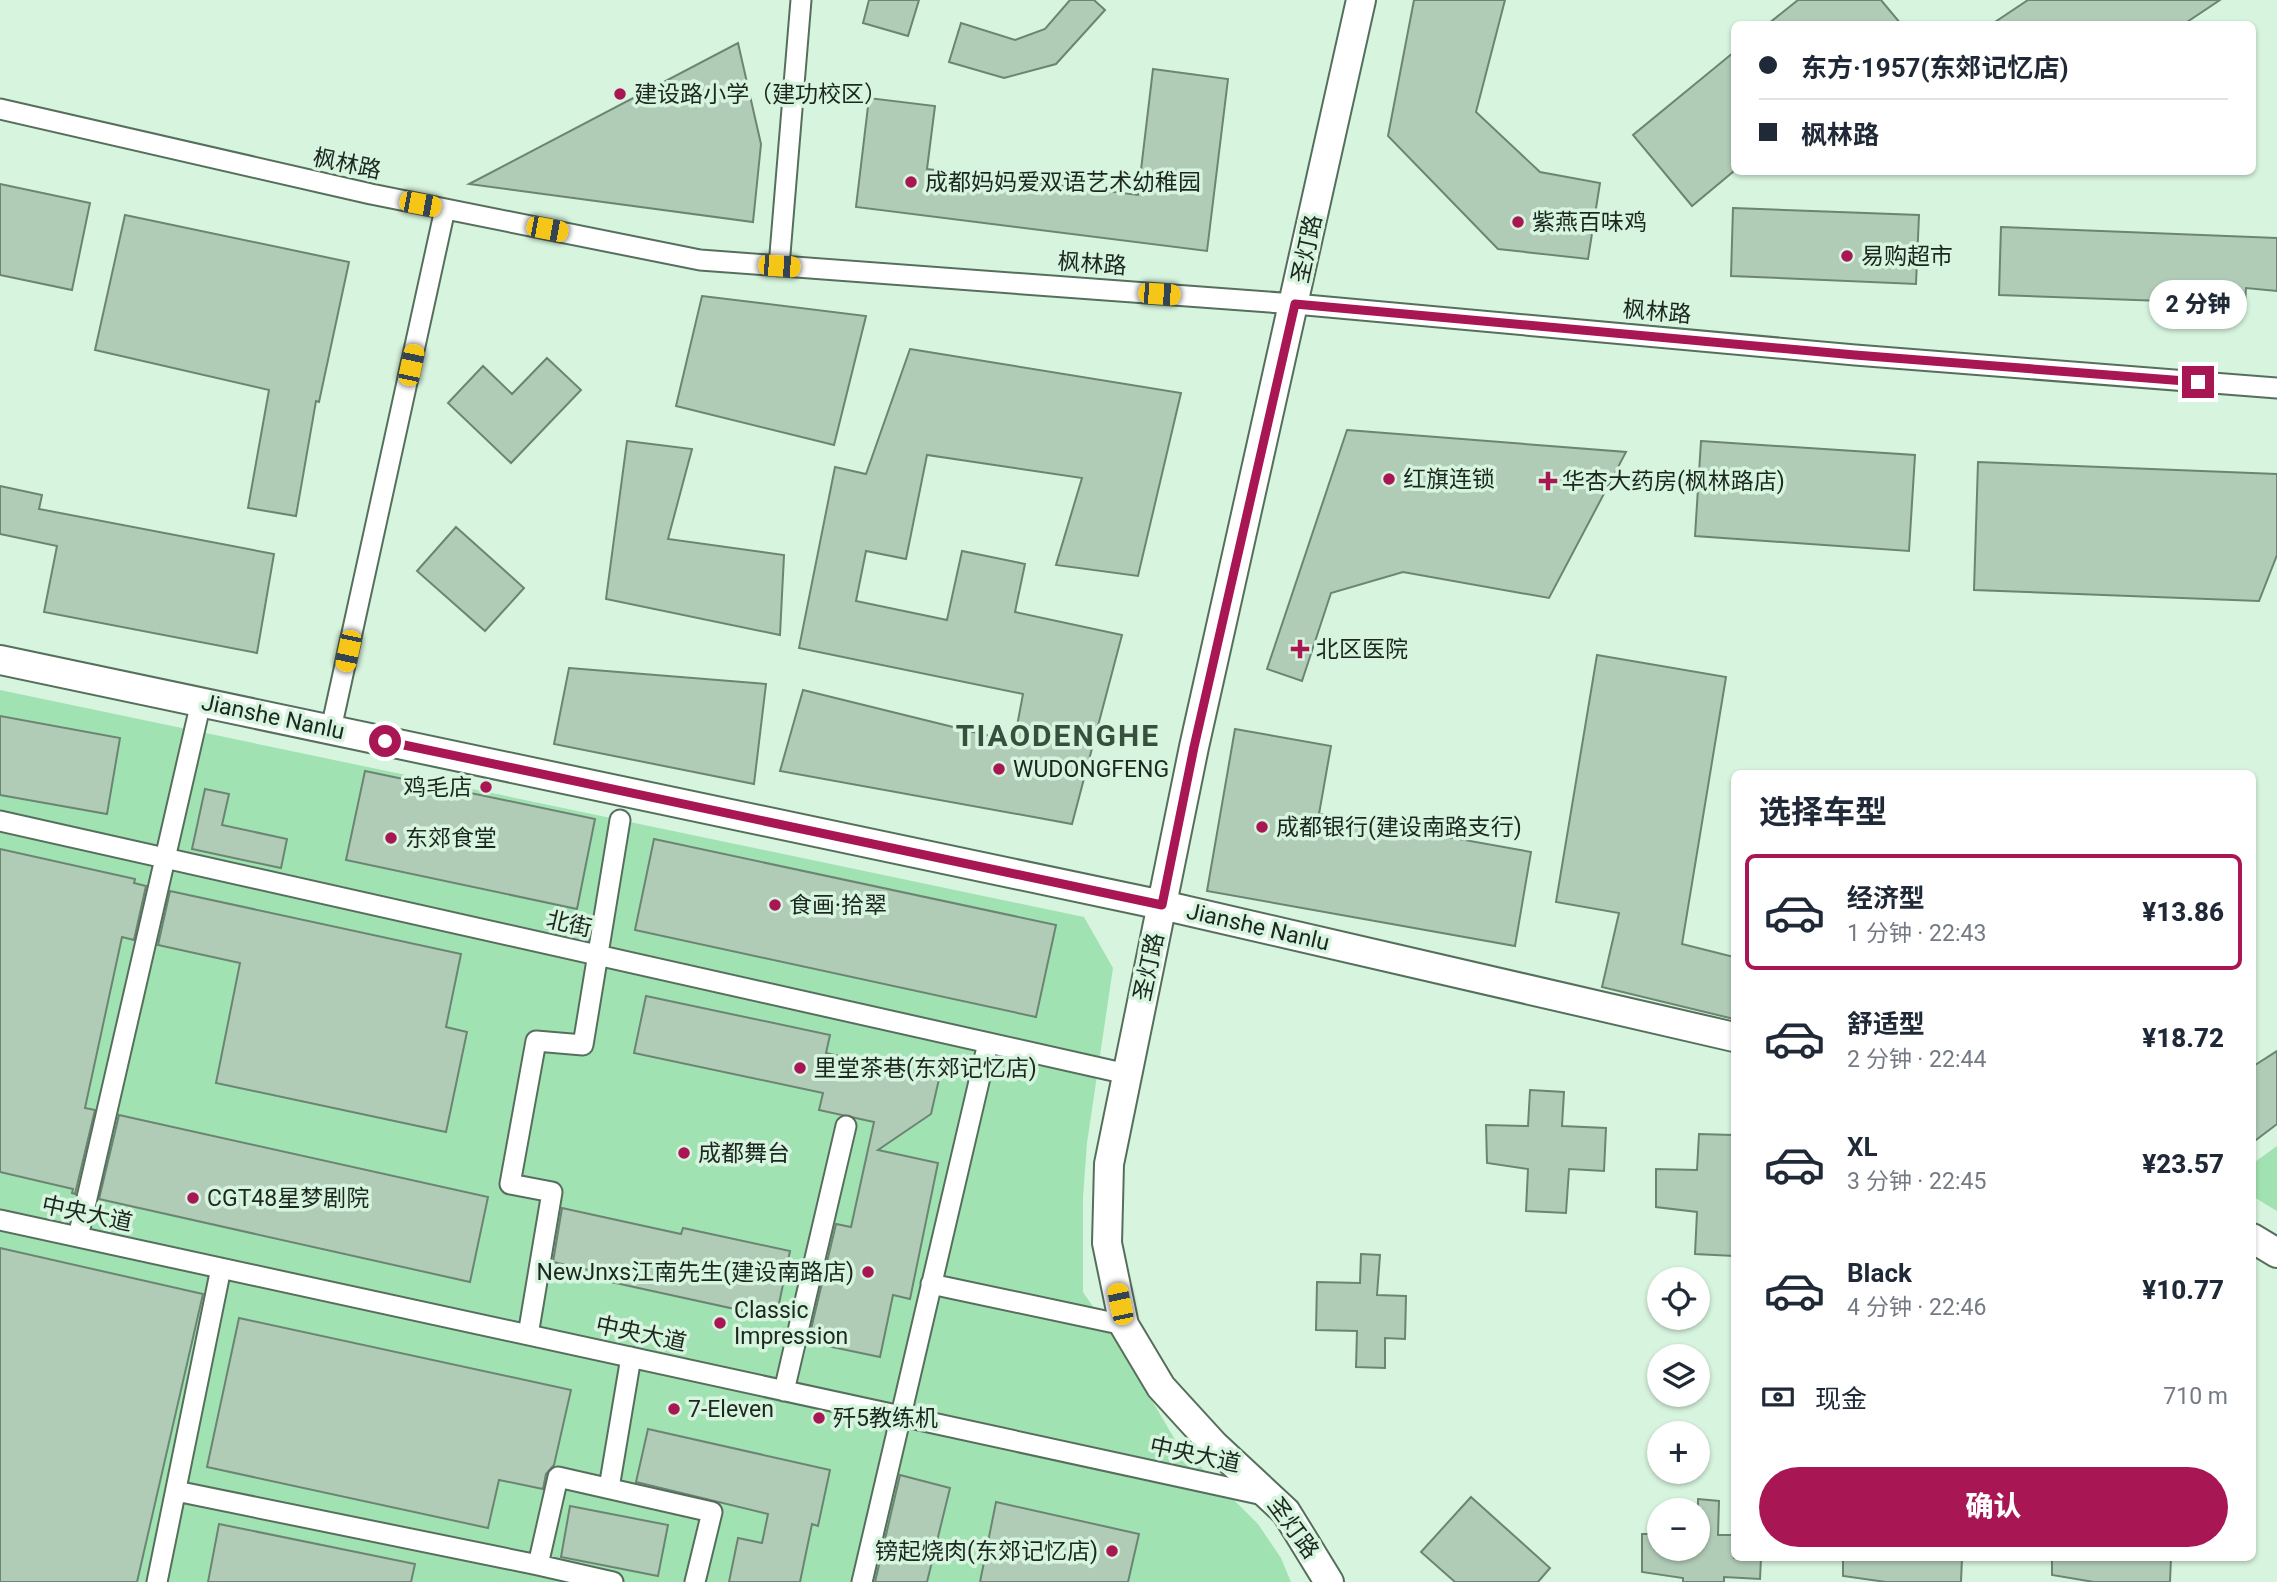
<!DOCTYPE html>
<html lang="zh">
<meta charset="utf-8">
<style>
:root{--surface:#fff;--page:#f2f2f3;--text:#1f2937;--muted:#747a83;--line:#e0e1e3;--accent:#a81754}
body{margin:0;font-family:Roboto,"Noto Sans SC",sans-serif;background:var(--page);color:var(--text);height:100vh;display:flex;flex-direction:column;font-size:26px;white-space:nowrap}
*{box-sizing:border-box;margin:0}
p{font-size:23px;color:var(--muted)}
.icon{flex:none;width:38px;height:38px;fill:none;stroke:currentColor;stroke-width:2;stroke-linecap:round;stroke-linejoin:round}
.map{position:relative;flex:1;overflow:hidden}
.side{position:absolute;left:1731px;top:770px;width:525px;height:791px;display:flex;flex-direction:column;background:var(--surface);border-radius:10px;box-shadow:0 2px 5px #0004}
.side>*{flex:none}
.hud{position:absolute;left:1731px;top:21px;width:525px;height:154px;border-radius:10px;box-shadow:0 2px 5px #0004;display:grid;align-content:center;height:154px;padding:0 28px;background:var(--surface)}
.fabs{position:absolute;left:1647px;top:1267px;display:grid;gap:14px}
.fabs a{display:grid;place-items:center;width:63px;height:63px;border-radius:50%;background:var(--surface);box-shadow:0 2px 5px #0004;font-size:35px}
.end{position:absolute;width:32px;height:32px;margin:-16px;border:9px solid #a81754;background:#fff;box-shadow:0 0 0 4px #fff}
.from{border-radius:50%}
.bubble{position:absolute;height:49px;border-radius:24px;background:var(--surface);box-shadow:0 2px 5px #0004;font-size:23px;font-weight:800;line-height:49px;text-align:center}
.car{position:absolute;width:21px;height:42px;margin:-21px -10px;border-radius:9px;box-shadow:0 0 5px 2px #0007;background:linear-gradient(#f5c518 24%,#345 0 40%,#f5c518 0 76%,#345 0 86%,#f5c518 0)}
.hud b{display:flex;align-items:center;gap:24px;height:66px;font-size:26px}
.hud b+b{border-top:2px solid var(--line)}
.hud i{width:18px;height:18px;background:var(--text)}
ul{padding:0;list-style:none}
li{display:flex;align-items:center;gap:21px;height:116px;margin:0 14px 10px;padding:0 14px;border:4px solid transparent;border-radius:10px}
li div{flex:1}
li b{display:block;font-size:26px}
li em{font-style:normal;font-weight:800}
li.selected{border-color:var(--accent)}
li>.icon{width:63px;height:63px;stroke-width:1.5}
h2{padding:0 28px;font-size:32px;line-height:84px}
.pay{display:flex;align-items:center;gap:18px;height:77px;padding:0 28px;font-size:26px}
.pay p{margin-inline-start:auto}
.primary-button{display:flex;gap:14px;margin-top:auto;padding:14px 28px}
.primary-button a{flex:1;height:80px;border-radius:42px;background:var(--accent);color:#fff;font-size:28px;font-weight:800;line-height:80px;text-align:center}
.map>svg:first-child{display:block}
</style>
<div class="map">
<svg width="2277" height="1582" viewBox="0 0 2277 1582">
<rect width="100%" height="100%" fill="#d7f4de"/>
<path fill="#a1e2b3" d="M0,690L1084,917L1113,968L1087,1143L1083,1197V1292L1118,1343L1177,1443L1258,1524L1281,1558L1291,1582H0Z
M2277,1146V1211L2252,1196V1164Z"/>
<path fill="#b0ccb7" stroke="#6b8572" stroke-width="2" d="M869,0H919L908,36L863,23Z
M1070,0H1094L1105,10L1056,64L1004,78L949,62L961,23L1015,40L1045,29Z
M1414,0H1505L1476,112L1540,172L1600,183L1588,259L1498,249L1388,136Z
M1798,0H1881L1901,24H1768Z
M2028,0H2220L2184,24H1992Z
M738,43L761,144L753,222L469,184Z
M1734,52V171L1692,206L1633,135Z
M1153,69L1228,79L1207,251L856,207L869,98L935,106L927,169L1138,195Z
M0,184L90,203L72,290L0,275Z
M1733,208L1919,215L1916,284L1731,276Z
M125,215L349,262L319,402L316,401L296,516L248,508L269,390L95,350Z
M2001,227L2277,238V291L2246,288L2245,304L1999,295Z
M702,296L866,316L834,445L676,406Z
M910,349L1181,393L1138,576L1056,565L1082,478L927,455L906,559L866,551L856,601L947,620L962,551L1025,564L1015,612L1122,635L1072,824L780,771L803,690L1014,742L1023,694L799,648L835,467L866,474Z
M547,358L581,390L511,463L448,403L483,366L512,394Z
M1347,430L1626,452L1549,598L1403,572L1331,593L1302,681L1267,669Z
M627,441L692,449L668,539L784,555L780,635L606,599Z
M1701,441L1915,455L1909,551L1695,536Z
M1978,462L2277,474V555L2259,601L1974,590Z
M0,486L42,495L39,509L274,554L257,653L44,612L57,546L0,534Z
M456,527L524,588L485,631L417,571Z
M1597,655L1726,677L1682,944L1734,957V1019L1602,987L1619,913L1556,902Z
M569,668L766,684L754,784L554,744Z
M0,716L120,738L107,814L0,795Z
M1235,729L1331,746L1319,814L1531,852L1515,946L1207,891Z
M365,771L595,819L577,909L346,860Z
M205,789L229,794L222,825L287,839L281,868L192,849Z
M654,839L1056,925L1036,1017L635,930Z
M0,849L135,879L134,883L146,886L134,940L122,937L85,1108L95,1110L75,1194L72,1193L73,1189L0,1172Z
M170,891L461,954L446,1027L467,1032L446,1132L216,1083L240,963L158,945Z
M646,996L830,1035L826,1053L939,1079L931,1114L878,1150L938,1163L910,1299L893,1295L880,1357L808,1342L836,1224L851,1227L874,1122L819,1110L823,1093L634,1053Z
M2277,1051V1124L2252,1143V1067Z
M1530,1090L1564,1092L1562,1126L1606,1128L1604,1171L1569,1169L1566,1213L1526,1211L1528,1169L1487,1163L1486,1125L1528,1126Z
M119,1115L488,1197L470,1282L99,1199Z
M1699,1134L1733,1135L1734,1256L1695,1254L1697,1212L1656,1207V1169L1697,1170Z
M562,1208L681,1234L683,1228L790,1251L776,1318L588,1277L589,1270L553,1262Z
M0,1248L203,1294L137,1582H0Z
M1361,1254L1380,1255L1377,1295L1406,1296L1405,1339L1385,1338V1368L1356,1367L1357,1331L1316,1330L1317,1282L1360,1283Z
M239,1318L571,1390L554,1465L546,1474L543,1489L499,1480L488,1528L207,1467Z
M648,1429L830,1470L818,1526L812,1524L800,1582H729L738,1538L762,1543L768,1514L636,1482Z
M900,1475L950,1488L927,1582H875Z
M1471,1497L1550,1568L1538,1582H1455L1421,1552Z
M1698,1499L1719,1501L1718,1535H1734V1558H1761L1760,1579L1724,1577V1582H1683V1578L1642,1572V1534H1659V1549H1698Z
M996,1502L1139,1534L1128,1582H980Z
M570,1506L668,1525L658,1576L561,1557Z
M219,1524L415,1564L411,1582H208Z
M1843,1558H1962L1961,1582H1886L1843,1576Z
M2052,1558H2171L2170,1582H2094L2052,1575Z"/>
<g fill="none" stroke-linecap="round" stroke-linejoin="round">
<g stroke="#566f5c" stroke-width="23">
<path id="street" d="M0,109L371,194L700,260L1295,304L1855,355L2277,388
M779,266L801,0
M331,729L445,209
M0,821L1127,1074
M0,1220L1268,1496
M78,1237L201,702
M931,1284L1124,1325
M528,1335L552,1192L510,1184L536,1041L583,1045L620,820
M784,1391L846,1126
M609,1488L631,1357
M176,1491L538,1565
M157,1582L221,1268
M613,1582L538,1565L558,1477L712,1512L695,1582
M862,1582L988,1043"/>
</g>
<g stroke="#566f5c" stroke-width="32">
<path id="secondary" d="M0,660L1162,905L1734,1037
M2252,1238L2277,1253
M1329,1582L1286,1512L1214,1445L1161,1387L1124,1325L1107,1243L1109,1164L1194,747L1361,0"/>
</g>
<use href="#street" stroke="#fff" stroke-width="19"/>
<use href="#secondary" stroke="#fff" stroke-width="28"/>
</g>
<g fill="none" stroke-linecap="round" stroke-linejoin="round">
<path stroke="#a81754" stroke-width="9" d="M385,741L1162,905L1194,747L1295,304L1855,355L2198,382"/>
</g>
<g fill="#a81754" stroke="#d7f4de" stroke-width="2.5">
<circle cx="620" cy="94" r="7"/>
<circle cx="911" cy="182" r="7"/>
<circle cx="1518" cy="222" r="7"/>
<circle cx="1847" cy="256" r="7"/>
<circle cx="1389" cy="479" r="7"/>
<path d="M1544.5 470.5h7v7h7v7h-7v7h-7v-7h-7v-7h7z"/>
<path d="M1296.5 638.5h7v7h7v7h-7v7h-7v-7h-7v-7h7z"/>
<circle cx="999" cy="769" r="7"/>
<circle cx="486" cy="787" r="7"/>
<circle cx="1262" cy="827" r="7"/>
<circle cx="391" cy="838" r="7"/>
<circle cx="775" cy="905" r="7"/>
<circle cx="800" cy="1068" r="7"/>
<circle cx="684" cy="1153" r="7"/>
<circle cx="193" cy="1198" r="7"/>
<circle cx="868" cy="1272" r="7"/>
<circle cx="720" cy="1323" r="7"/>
<circle cx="674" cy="1409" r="7"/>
<circle cx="819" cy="1418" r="7"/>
<circle cx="1112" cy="1551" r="7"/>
</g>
<g text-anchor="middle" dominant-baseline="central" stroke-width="7" stroke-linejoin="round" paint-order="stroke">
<g font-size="23" fill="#1c271f" stroke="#d7f4de" text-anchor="start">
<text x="634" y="94">建设路小学（建功校区）</text>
<text x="925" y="182">成都妈妈爱双语艺术幼稚园</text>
<text x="1532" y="222">紫燕百味鸡</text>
<text x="1861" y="256">易购超市</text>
<text x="1403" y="479">红旗连锁</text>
<text x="1562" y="481">华杏大药房(枫林路店)</text>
<text x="1316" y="649">北区医院</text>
<text x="1013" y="769">WUDONGFENG</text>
<text x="472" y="787" text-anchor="end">鸡毛店</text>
<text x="1276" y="827">成都银行(建设南路支行)</text>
<text x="405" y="838">东郊食堂</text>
<text x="789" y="905">食画·拾翠</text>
<text x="814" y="1068">里堂茶巷(东郊记忆店)</text>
<text x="698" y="1153">成都舞台</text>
<text x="207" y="1198">CGT48星梦剧院</text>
<text x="854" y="1272" text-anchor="end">NewJnxs江南先生(建设南路店)</text>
<text x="734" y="1310">Classic<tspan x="734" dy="26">Impression</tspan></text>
<text x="688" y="1409">7-Eleven</text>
<text x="833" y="1418">歼5教练机</text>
<text x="1098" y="1551" text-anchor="end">镑起烧肉(东郊记忆店)</text>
</g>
<g font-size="23" fill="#1c271f" stroke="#d7f4de">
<text transform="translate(347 164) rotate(12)">枫林路</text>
<text transform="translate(1307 249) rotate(-78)">圣灯路</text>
<text transform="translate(1092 264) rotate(4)">枫林路</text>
<text transform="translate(1657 312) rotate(5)">枫林路</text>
<text transform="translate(273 717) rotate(12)">Jianshe Nanlu</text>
<text transform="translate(569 924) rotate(13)">北街</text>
<text transform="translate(1258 927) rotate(13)">Jianshe Nanlu</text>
<text transform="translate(1149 967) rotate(-78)">圣灯路</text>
<text transform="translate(87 1214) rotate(12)">中央大道</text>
<text transform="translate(641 1334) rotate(12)">中央大道</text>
<text transform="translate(1195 1455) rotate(12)">中央大道</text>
<text transform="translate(1293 1528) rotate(54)">圣灯路</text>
</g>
<g font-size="30" font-weight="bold" letter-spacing="2" fill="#37503e" stroke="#d7f4de">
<text x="1058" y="735">TIAODENGHE</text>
</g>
</g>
</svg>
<div class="fabs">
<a><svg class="icon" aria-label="locate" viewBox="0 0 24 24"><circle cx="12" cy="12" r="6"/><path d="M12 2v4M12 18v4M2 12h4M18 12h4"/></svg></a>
<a><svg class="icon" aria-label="layers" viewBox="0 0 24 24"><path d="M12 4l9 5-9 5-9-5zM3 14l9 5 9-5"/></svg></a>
<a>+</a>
<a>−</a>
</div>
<i class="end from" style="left:385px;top:741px"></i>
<i class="end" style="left:2198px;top:382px"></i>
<div class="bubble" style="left:2149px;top:280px;width:98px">2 分钟</div>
<i class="car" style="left:420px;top:204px;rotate:101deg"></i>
<i class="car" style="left:547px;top:229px;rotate:101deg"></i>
<i class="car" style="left:779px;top:266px;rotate:94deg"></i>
<i class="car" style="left:1159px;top:294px;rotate:94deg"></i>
<i class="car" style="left:411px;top:365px;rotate:12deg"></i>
<i class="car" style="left:348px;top:651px;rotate:192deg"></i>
<i class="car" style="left:1120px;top:1304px;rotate:348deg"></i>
<div class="hud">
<b><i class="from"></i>东方·1957(东郊记忆店)</b>
<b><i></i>枫林路</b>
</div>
<section class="side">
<h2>选择车型</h2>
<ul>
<li class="selected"><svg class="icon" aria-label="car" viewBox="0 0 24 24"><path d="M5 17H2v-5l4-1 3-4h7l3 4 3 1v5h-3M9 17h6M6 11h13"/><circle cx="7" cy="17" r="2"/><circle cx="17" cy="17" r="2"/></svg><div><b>经济型</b><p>1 分钟 · 22:43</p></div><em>¥13.86</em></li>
<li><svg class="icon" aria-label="car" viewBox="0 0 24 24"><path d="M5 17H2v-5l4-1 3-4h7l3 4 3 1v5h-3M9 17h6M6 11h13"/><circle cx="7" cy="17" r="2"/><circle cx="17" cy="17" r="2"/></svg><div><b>舒适型</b><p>2 分钟 · 22:44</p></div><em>¥18.72</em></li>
<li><svg class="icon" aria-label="car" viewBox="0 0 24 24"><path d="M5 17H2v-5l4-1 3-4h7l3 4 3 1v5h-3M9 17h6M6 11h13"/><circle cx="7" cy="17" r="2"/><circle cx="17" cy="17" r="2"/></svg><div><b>XL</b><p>3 分钟 · 22:45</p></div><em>¥23.57</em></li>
<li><svg class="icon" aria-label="car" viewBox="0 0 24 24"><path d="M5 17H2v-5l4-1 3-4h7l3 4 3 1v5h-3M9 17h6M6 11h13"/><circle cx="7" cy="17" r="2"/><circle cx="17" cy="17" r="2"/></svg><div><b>Black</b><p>4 分钟 · 22:46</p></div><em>¥10.77</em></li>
</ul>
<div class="pay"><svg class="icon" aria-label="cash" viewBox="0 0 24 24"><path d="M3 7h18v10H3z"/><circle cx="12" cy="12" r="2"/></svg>现金<p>710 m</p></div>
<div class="primary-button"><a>确认</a></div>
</section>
</div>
